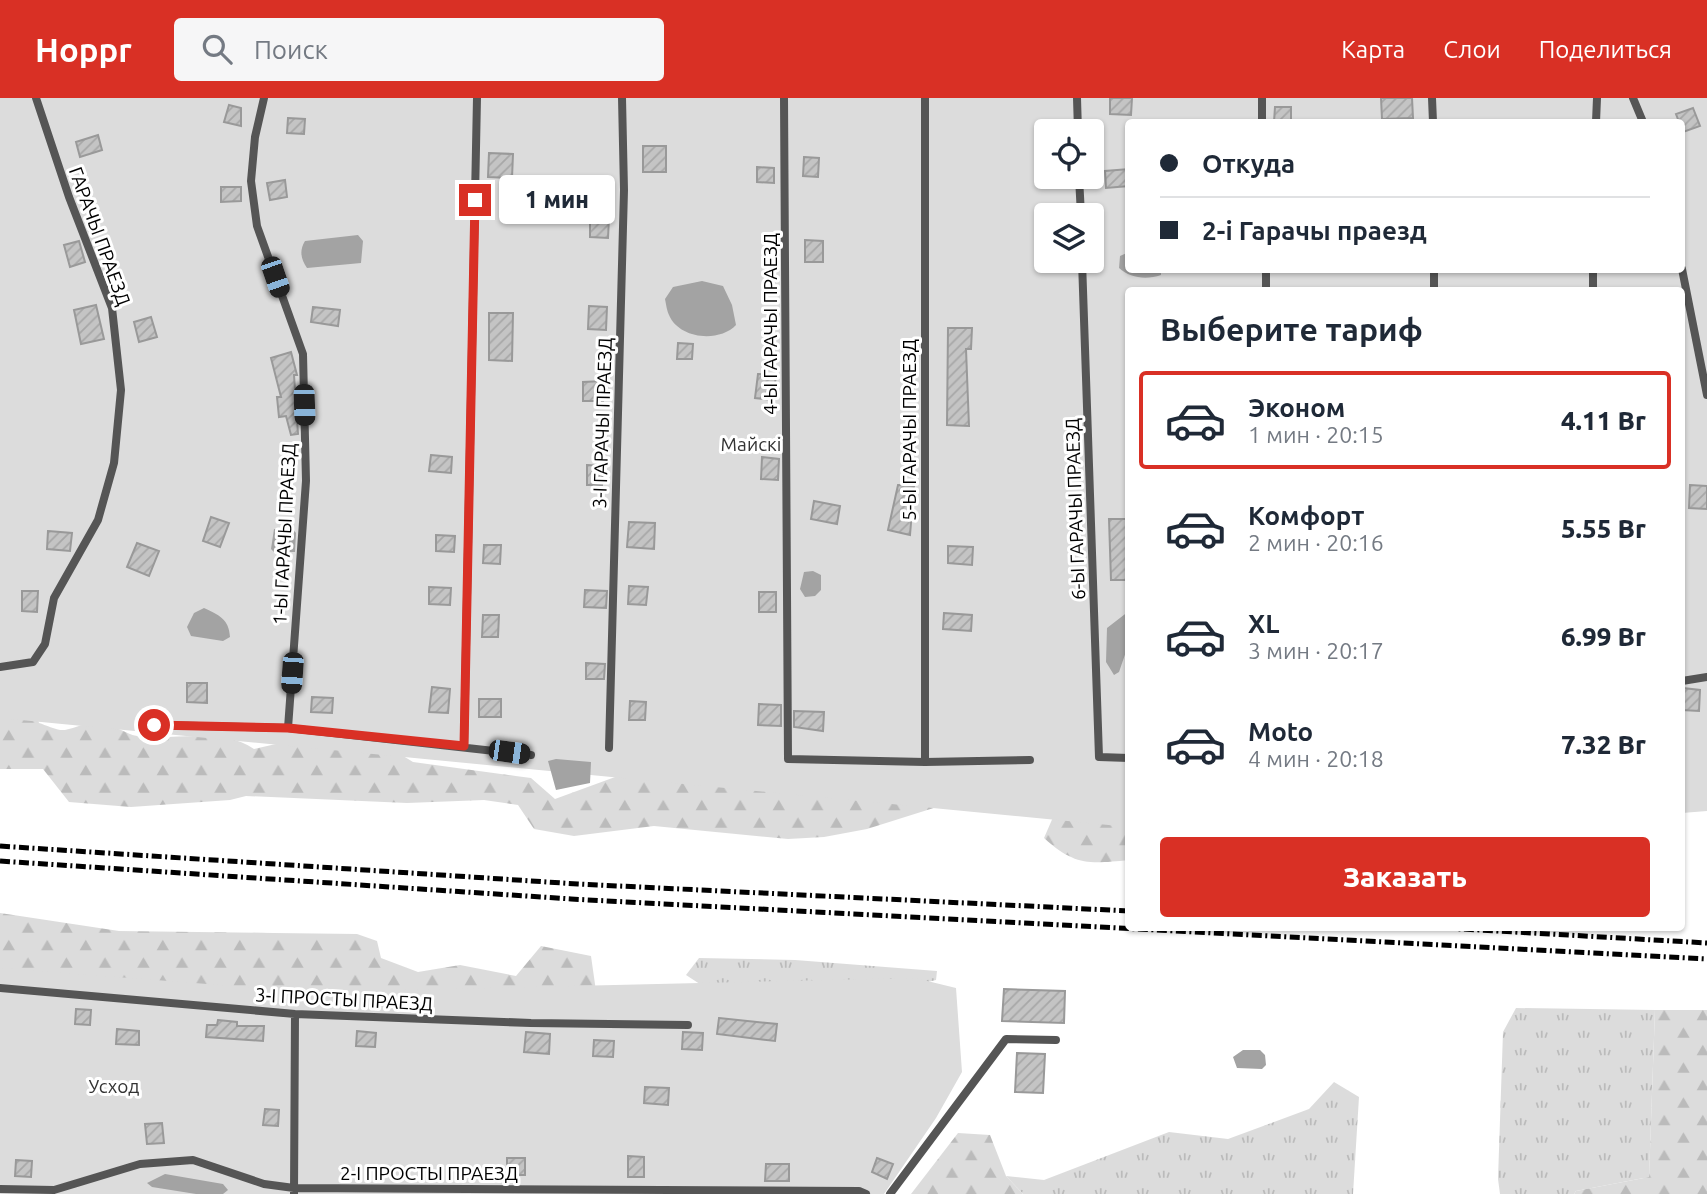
<!DOCTYPE html>
<html lang="ru">
<meta charset="utf-8">
<style>
:root{--surface:#fff;--page:#f6f6f7;--text:#1f2937;--muted:#747a83;--line:#e0e1e3;--accent:#d93025}
body{margin:0;font-family:Ubuntu,sans-serif;background:var(--page);color:var(--text);height:100vh;display:flex;flex-direction:column;font-size:26px;white-space:nowrap}
*{box-sizing:border-box;margin:0}
p{font-size:23px;color:var(--muted)}
.icon{flex:none;width:38px;height:38px;fill:none;stroke:currentColor;stroke-width:2;stroke-linecap:round;stroke-linejoin:round}
.map{position:relative;flex:1;overflow:hidden}
.sheet{position:absolute;left:1125px;top:189px;width:560px;height:644px;display:flex;flex-direction:column;background:var(--surface);border-radius:7px;box-shadow:0 2px 5px #0004}
.sheet>*{flex:none}
.top-card{position:absolute;left:1125px;top:21px;width:560px;height:154px;border-radius:7px;box-shadow:0 2px 5px #0004;display:grid;align-content:center;height:154px;padding:0 35px;background:var(--surface)}
.tools{position:absolute;left:1034px;top:21px;display:grid;gap:14px}
.tools a{display:grid;place-items:center;width:70px;height:70px;border-radius:7px;background:var(--surface);box-shadow:0 2px 5px #0004;font-size:35px}
.end{position:absolute;width:32px;height:32px;margin:-16px;border:9px solid #d93025;background:#fff;box-shadow:0 0 0 4px #fff}
.from{border-radius:50%}
.bubble{position:absolute;height:49px;border-radius:7px;background:var(--surface);box-shadow:0 2px 5px #0004;font-size:23px;font-weight:800;line-height:49px;text-align:center}
.car{position:absolute;width:21px;height:42px;margin:-21px -10px;border-radius:9px;box-shadow:0 0 5px 2px #0007;background:linear-gradient(#222 24%,#8ab4d8 0 40%,#222 0 76%,#8ab4d8 0 86%,#222 0)}
.top-card b{display:flex;align-items:center;gap:24px;height:66px;font-size:26px}
.top-card b+b{border-top:2px solid var(--line)}
.top-card i{width:18px;height:18px;background:var(--text)}
ul{padding:0;list-style:none}
li{display:flex;align-items:center;gap:21px;height:98px;margin:0 14px 10px;padding:0 21px;border:4px solid transparent;border-radius:7px}
li div{flex:1}
li b{display:block;font-size:26px}
li em{font-style:normal;font-weight:800}
li.active{border-color:var(--accent)}
li>.icon{width:63px;height:63px;stroke-width:1.5}
h2{padding:0 35px;font-size:32px;line-height:84px}
.primary-button{display:flex;gap:14px;margin-top:auto;padding:14px 35px}
.primary-button a{flex:1;height:80px;border-radius:7px;background:var(--accent);color:#fff;font-size:28px;font-weight:800;line-height:80px;text-align:center}
header{display:flex;align-items:center;gap:42px;box-sizing:border-box;height:98px;padding:0 35px;background:var(--accent);color:#fff}
header strong{font-size:33px}
nav{display:flex;gap:38px;margin-inline-start:auto;font-size:24px}
.search{width:490px;height:63px;background:var(--page);display:flex;align-items:center;gap:18px;box-sizing:border-box;padding:0 24px;border-radius:7px;color:var(--muted);font-size:26px}
.map>svg:first-child{display:block}
</style>
<header>
<strong>Hoppr</strong>
<div class="search"><svg class="icon" aria-label="search" viewBox="0 0 24 24"><circle cx="10" cy="10" r="6"/><path d="M15 15l6 6"/></svg>Поиск</div>
<nav><a>Карта</a><a>Слои</a><a>Поделиться</a></nav>
</header>
<div class="map">
<svg width="1707" height="1096" viewBox="0 0 1707 1096">
<defs>
<pattern id="grass-tufts" width="24" height="20" patternUnits="userSpaceOnUse" patternTransform="scale(1.75)"><rect width="24" height="20" fill="#dcdcdc"/><path d="M3 7l-1-3M5 7V3M7 7l1-3M15 17l-1-3M17 17v-4M19 17l1-3" fill="none" stroke="#bbb"/></pattern>
<pattern id="forest-firs" width="22" height="20" patternUnits="userSpaceOnUse" patternTransform="scale(1.75)"><rect width="22" height="20" fill="#dcdcdc"/><path d="M5 1l3.5 6h-7zM16 11l3.5 6h-7z" fill="#bbb"/></pattern>
<pattern id="building-hatch" width="6" height="6" patternUnits="userSpaceOnUse" patternTransform="scale(1.75)"><rect width="6" height="6" fill="#c4c4c4"/><path d="M-1 1l2-2M0 6l6-6M5 7l2-2" fill="none" stroke="#a7a7a7"/></pattern>
</defs>
<rect width="100%" height="100%" fill="#fff"/>
<path fill="url(#grass-tufts)" d="M699,860L795,862L937,873L936,882L904,890L712,894L686,877Z
M1516,910L1655,912L1649,1079L1576,1093L1574,1096H1500L1498,1081L1503,934Z
M1334,984L1359,999L1353,1096H1023L1006,1078L1044,1082L1169,1034L1228,1041L1309,1011Z"/>
<path fill="url(#forest-firs)" d="M0,601L31,602L39,625C46,627 57,633 65,632C78,630 88,622 102,625C114,626 125,636 137,638C175,643 221,629 254,651L333,633L382,645L413,664L531,680L555,701L626,675L959,702L867,731L824,739L788,741L654,728L574,738L534,731L518,707L484,702L407,705L246,698L230,702L131,709L69,704L43,671H0Z
M1054,717H1129V762C1089,766 1075,768 1044,740Z
M0,815L119,833L357,836L377,843L381,860L418,874L460,867L516,878L541,848L591,858L600,921L0,880Z
M1655,912H1707V1096H1574L1576,1093L1649,1079Z
M958,1035L990,1037L1006,1078L1023,1096H911Z"/>
<path fill="#dcdcdc" fill-rule="evenodd" d="M0,0H1707V713L1682,715V192H1129V729L0,620ZM1129,24H1682V172H1129ZM1046,33H1092V79H1046ZM1046,117H1092V163H1046Z
M0,870L313,894L915,880L956,890L962,974L936,1020L884,1096H0Z"/>
<path fill="#a3a3a3" d="M358,137L363,143L361,165L307,170C301,161 299,153 305,143Z
M1129,154V172H1161V177C1146,182 1130,180 1119,170L1120,158Z
M702,183L723,188L732,207L736,227C719,245 679,241 669,217C667,213 666,206 665,201L673,189Z
M274,431H293L296,435L295,454H274L271,451Z
M813,473L821,477V492L815,498L805,499L800,491L804,474Z
M204,510C219,517 229,521 230,539L223,543L191,538L187,529L194,515Z
M1129,513V545L1119,574L1114,577L1106,564L1107,530Z
M556,661L591,664L590,685L556,692L548,663Z
M1243,952H1260L1265,957L1266,967L1262,971L1237,970L1233,959Z
M165,1076L223,1086L228,1092L223,1096H196L152,1089L147,1085Z"/>
<path fill="url(#building-hatch)" stroke="#999" stroke-width="2" d="M1110,0H1132L1131,17L1110,16Z
M1381,0H1412L1413,20L1382,21Z
M229,7L241,10V28L224,24Z
M1275,9H1291V24H1274Z
M1693,10L1700,28L1683,34L1676,16Z
M288,20L305,21L304,36L287,35Z
M98,37L102,52L80,59L76,44Z
M643,48H666V74H643Z
M489,55L513,56L512,80L488,79Z
M804,59L819,60L818,79L803,78Z
M757,69L774,70V85L757,84Z
M1129,71V88L1106,90L1105,73Z
M285,82L287,99L270,102L267,85Z
M221,89H241V103L221,104Z
M590,120H609L608,140L590,139Z
M805,142L823,143V164H805Z
M79,143L85,164L70,169L64,147Z
M96,207L104,241L81,246L74,212Z
M589,208L607,209L606,232L588,231Z
M313,209L340,212L338,228L311,224Z
M489,215H513L512,263L489,262Z
M151,219L157,239L139,244L134,224Z
M948,230H972L971,251H966L969,328L947,327Z
M678,245L693,246L692,261H677Z
M291,254L297,277H294L298,336L291,337L286,318L279,319L277,299H281L271,260Z
M758,276L776,277L773,302L755,300Z
M603,283V303H583V284Z
M431,357L452,359L451,375L429,373Z
M762,359L779,361L778,382L761,381Z
M587,367L603,368L602,387H587Z
M898,387L914,388L910,437L888,432Z
M1690,387L1707,388V411L1689,410Z
M814,403L840,408L837,426L811,421Z
M211,419L229,425L220,449L203,443Z
M1109,421H1129L1128,482H1111Z
M629,424L655,425L654,451L627,449Z
M48,433L72,435L70,453L47,451Z
M436,437L455,438L454,454L436,453Z
M137,445L159,453L149,478L127,469Z
M484,447H501L500,466L483,465Z
M948,448L973,449L972,467L948,465Z
M629,488L648,489L646,507L628,506Z
M429,489L451,490L450,507L429,506Z
M585,492L607,493L606,510L584,509Z
M22,493H38L37,514L22,513Z
M759,494H776V514H759Z
M944,515L972,517L971,533L943,531Z
M483,517H499L498,539H482Z
M586,565L605,566L604,581H586Z
M187,585H207V605L187,604Z
M432,589L450,591L448,615L429,614Z
M1683,590L1700,592L1699,613L1682,612Z
M312,599L333,600L332,615L311,614Z
M479,601H501V619H479Z
M630,603L646,604L645,622H629Z
M759,606L781,607V628L758,627Z
M794,613L824,614L823,633L794,629Z
M1004,891L1065,893L1064,925L1002,923Z
M76,911L91,912L90,927L75,926Z
M719,920L777,926L775,943L717,936Z
M218,922L237,924V928H264L263,943L206,939L207,927H217Z
M117,931L139,933V947L116,946Z
M357,933L376,935L375,949L356,948Z
M526,934L550,936L549,956L524,954Z
M683,934L703,935L702,952L682,951Z
M594,942L614,943L613,959L593,958Z
M1017,955L1045,956L1043,995L1015,994Z
M645,989L669,990L668,1007L644,1005Z
M265,1011L279,1012L278,1028L263,1027Z
M162,1025L164,1045L147,1046L145,1026Z
M628,1058L644,1059V1079H628Z
M507,1060H525V1077H507Z
M877,1060L893,1066L887,1081L872,1074Z
M16,1062L32,1063L31,1079L15,1078Z
M766,1066H789V1083H765Z"/>
<g fill="none" stroke-linecap="round" stroke-linejoin="round">
<path stroke="#555" stroke-width="8" d="M264,0L255,39L251,83L257,128L303,256L306,383L288,630
M784,0L788,661L925,664L1030,662
M1077,0L1078,33
M1262,0V24
M1432,0L1433,24
M1633,0L1643,24
M1596,24L1597,0
M1079,79L1081,117
M1082,163L1099,659L1129,660
M1682,171L1707,297
M1266,172V192
M1434,192V172
M1593,192V172
M0,569L33,564L45,546L54,500L98,422L114,365L121,292L112,210L69,99L36,0
M1682,583L1707,579
M154,627L288,630L531,657
M464,648L477,0
M609,650L624,92L622,0
M925,664V0
M0,890L295,916L531,925L688,927
M0,1091L54,1092L140,1066L193,1062L264,1086L294,1090L859,1093L866,1096
M294,1096L295,916
M890,1096L1006,941L1056,942"/>
<path stroke="#000" stroke-width="5" stroke-dasharray="10 3.5 2 3.5" stroke-linecap="butt" d="M0,748L578,786L1129,813
M0,763L571,801L1707,861
M1445,830L1707,845"/>
</g>
<g fill="none" stroke-linecap="round" stroke-linejoin="round">
<path stroke="#d93025" stroke-width="9" d="M154,627L288,630L464,648L475,102"/>
</g>
<g text-anchor="middle" dominant-baseline="central" stroke-width="6" stroke-linejoin="round" paint-order="stroke">
<g font-size="19" fill="#000" stroke="#fff">
<text transform="translate(100 138) rotate(70)">ГАРАЧЫ ПРАЕЗД</text>
<text transform="translate(770 226) rotate(-90)">4-Ы ГАРАЧЫ ПРАЕЗД</text>
<text transform="translate(602 325) rotate(-88)">3-І ГАРАЧЫ ПРАЕЗД</text>
<text transform="translate(909 332) rotate(-90)">5-Ы ГАРАЧЫ ПРАЕЗД</text>
<text transform="translate(1075 411) rotate(-92)">6-Ы ГАРАЧЫ ПРАЕЗД</text>
<text transform="translate(284 436) rotate(-87)">1-Ы ГАРАЧЫ ПРАЕЗД</text>
<text transform="translate(344 901) rotate(3)">3-І ПРОСТЫ ПРАЕЗД</text>
<text x="429" y="1075">2-І ПРОСТЫ ПРАЕЗД</text>
</g>
<g font-size="19" fill="#333" stroke="#fff">
<text x="751" y="346">Майскі</text>
<text x="114" y="988">Усход</text>
</g>
</g>
</svg>
<div class="tools">
<a><svg class="icon" aria-label="locate" viewBox="0 0 24 24"><circle cx="12" cy="12" r="6"/><path d="M12 2v4M12 18v4M2 12h4M18 12h4"/></svg></a>
<a><svg class="icon" aria-label="layers" viewBox="0 0 24 24"><path d="M12 4l9 5-9 5-9-5zM3 14l9 5 9-5"/></svg></a>
</div>
<i class="end from" style="left:154px;top:627px"></i>
<i class="end" style="left:475px;top:102px"></i>
<div class="bubble" style="left:499px;top:77px;width:116px">1 мин</div>
<i class="car" style="left:275px;top:179px;rotate:161deg"></i>
<i class="car" style="left:304px;top:307px;rotate:178deg"></i>
<i class="car" style="left:292px;top:575px;rotate:184deg"></i>
<i class="car" style="left:509px;top:654px;rotate:98deg"></i>
<div class="top-card">
<b><i class="from"></i>Откуда</b>
<b><i></i>2-і Гарачы праезд</b>
</div>
<section class="sheet">
<h2>Выберите тариф</h2>
<ul>
<li class="active"><svg class="icon" aria-label="car" viewBox="0 0 24 24"><path d="M5 17H2v-5l4-1 3-4h7l3 4 3 1v5h-3M9 17h6M6 11h13"/><circle cx="7" cy="17" r="2"/><circle cx="17" cy="17" r="2"/></svg><div><b>Эконом</b><p>1 мин · 20:15</p></div><em>4.11 Br</em></li>
<li><svg class="icon" aria-label="car" viewBox="0 0 24 24"><path d="M5 17H2v-5l4-1 3-4h7l3 4 3 1v5h-3M9 17h6M6 11h13"/><circle cx="7" cy="17" r="2"/><circle cx="17" cy="17" r="2"/></svg><div><b>Комфорт</b><p>2 мин · 20:16</p></div><em>5.55 Br</em></li>
<li><svg class="icon" aria-label="car" viewBox="0 0 24 24"><path d="M5 17H2v-5l4-1 3-4h7l3 4 3 1v5h-3M9 17h6M6 11h13"/><circle cx="7" cy="17" r="2"/><circle cx="17" cy="17" r="2"/></svg><div><b>XL</b><p>3 мин · 20:17</p></div><em>6.99 Br</em></li>
<li><svg class="icon" aria-label="car" viewBox="0 0 24 24"><path d="M5 17H2v-5l4-1 3-4h7l3 4 3 1v5h-3M9 17h6M6 11h13"/><circle cx="7" cy="17" r="2"/><circle cx="17" cy="17" r="2"/></svg><div><b>Moto</b><p>4 мин · 20:18</p></div><em>7.32 Br</em></li>
</ul>
<div class="primary-button"><a>Заказать</a></div>
</section>
</div>
